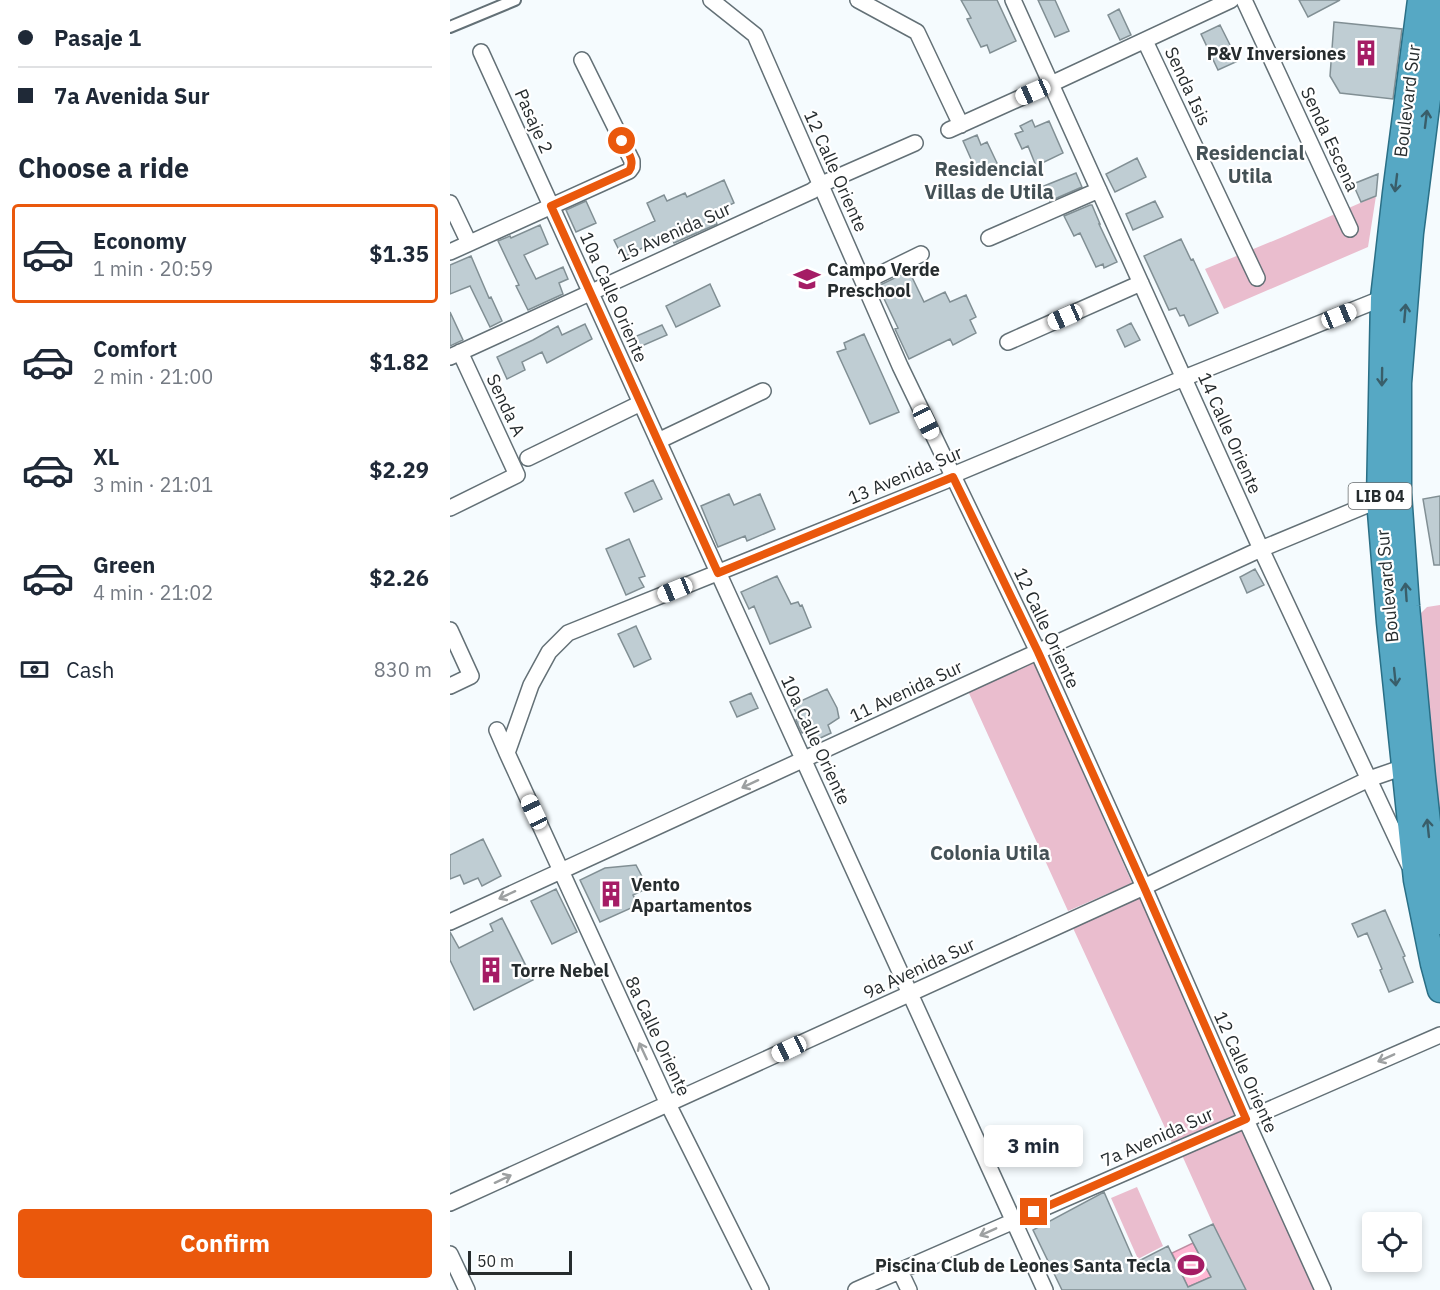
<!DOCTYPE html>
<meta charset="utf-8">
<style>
:root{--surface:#fff;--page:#f6f6f7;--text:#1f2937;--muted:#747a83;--line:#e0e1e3;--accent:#ea580c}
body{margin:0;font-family:"IBM Plex Sans",sans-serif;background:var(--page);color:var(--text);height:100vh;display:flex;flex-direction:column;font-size:22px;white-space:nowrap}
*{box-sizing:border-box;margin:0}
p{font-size:20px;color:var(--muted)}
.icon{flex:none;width:33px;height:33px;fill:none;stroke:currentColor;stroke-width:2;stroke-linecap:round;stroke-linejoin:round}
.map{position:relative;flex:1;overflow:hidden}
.side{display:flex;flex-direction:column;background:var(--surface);width:450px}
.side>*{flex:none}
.guide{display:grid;align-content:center;height:132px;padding:0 18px;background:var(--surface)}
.tools{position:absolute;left:912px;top:1212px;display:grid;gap:12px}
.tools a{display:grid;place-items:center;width:60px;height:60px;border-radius:6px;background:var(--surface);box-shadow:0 3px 9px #0003;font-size:30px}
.scale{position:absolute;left:18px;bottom:15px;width:104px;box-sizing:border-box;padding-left:6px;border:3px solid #262c2e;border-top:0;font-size:16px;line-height:21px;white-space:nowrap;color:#262c2e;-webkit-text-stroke:4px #fff;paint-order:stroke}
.end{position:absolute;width:27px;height:27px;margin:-14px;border:8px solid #ea580c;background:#fff;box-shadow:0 0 0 3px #fff}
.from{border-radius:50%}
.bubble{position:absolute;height:42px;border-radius:6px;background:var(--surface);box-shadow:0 3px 9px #0003;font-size:20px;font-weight:800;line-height:42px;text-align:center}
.car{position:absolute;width:18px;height:36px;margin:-18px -9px;border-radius:8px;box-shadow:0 0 4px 2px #0007;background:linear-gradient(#fff 24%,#345 0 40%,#fff 0 76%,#345 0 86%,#fff 0)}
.guide b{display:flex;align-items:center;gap:21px;height:57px;font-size:22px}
.guide b+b{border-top:2px solid var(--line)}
.guide i{width:15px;height:15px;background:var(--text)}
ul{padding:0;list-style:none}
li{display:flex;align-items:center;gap:18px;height:99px;margin:0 12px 9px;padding:0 6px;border:3px solid transparent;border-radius:6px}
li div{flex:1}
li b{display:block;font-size:22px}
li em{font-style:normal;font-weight:800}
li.active{border-color:var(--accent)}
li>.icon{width:54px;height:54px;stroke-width:1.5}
h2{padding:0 18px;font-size:27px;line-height:72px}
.pay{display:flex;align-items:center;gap:15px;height:66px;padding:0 18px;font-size:22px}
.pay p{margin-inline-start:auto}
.button{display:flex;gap:12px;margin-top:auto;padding:12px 18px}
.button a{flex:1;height:69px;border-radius:6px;background:var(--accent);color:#fff;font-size:24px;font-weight:800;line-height:69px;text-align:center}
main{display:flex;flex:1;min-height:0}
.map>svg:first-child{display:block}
</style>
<main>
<section class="side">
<div class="guide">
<b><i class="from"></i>Pasaje 1</b>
<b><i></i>7a Avenida Sur</b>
</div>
<h2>Choose a ride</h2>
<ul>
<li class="active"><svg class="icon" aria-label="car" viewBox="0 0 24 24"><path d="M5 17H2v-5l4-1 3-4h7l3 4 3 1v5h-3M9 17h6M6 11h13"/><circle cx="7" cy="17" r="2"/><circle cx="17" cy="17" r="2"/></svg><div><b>Economy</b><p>1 min · 20:59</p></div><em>$1.35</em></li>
<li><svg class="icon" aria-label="car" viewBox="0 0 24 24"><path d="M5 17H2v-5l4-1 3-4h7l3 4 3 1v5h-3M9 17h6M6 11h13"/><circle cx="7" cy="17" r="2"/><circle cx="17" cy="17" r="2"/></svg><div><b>Comfort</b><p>2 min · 21:00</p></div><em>$1.82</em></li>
<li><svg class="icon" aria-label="car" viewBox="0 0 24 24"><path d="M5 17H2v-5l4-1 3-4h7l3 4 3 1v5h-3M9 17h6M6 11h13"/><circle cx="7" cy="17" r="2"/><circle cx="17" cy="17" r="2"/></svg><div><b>XL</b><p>3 min · 21:01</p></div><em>$2.29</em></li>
<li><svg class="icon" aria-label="car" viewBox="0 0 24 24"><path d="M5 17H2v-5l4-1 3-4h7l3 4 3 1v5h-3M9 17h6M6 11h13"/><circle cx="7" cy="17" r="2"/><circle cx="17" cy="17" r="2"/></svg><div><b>Green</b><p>4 min · 21:02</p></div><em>$2.26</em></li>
</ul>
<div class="pay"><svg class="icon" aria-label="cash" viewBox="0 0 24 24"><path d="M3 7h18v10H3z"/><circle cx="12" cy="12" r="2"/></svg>Cash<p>830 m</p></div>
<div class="button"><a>Confirm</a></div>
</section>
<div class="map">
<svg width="990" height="1290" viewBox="0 0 990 1290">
<rect width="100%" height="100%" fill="#f5fbfe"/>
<path fill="#eabdce" d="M926,196L918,247L774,309L755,269L835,236Z
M990,605V856L969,615L977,607Z
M584,662L682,883L618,911L518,691Z
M691,897L787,1115L722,1143L623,928Z
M792,1125L868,1290H796L763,1224L731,1153Z
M687,1187L713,1246L688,1259L661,1198Z"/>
<path fill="#feb7d3" stroke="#bd8da2" stroke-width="1.5" d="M743,1243L761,1277L738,1287L722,1253Z"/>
<path fill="#bfcdd3" stroke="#818f94" stroke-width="1.5" d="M511,0H547L566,41L540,53L537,45L531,47L517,19L521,18Z
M588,0H605L619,31L605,37Z
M849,0H890L858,17Z
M669,9L681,35L670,40L658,15Z
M884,22L952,29L943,99L890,93L880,76Z
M770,25L788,61L768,70L751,34Z
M582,120L585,127L599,121L613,153L586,166L578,146L572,149L565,134L573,131L570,126Z
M527,135L531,145L537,142L547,163L533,169L531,165L525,168L513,141Z
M687,158L696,177L665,192L656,174Z
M626,173L632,187L600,201L594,186Z
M928,174L926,196L911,202L903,184Z
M274,180L284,203L263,213L267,224L224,243L220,234L198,243L199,245L176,256L175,252L171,254L164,240L205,221L197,203L214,195L217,201L235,193L237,197Z
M136,201L146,223L126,232L116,210Z
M705,201L713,217L683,230L676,214Z
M640,205H642L650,224H649L667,262L654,268L653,264L646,267L630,233L624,236L614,216Z
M90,225L98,244L74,255L86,279L113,267L118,279L109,283L113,294L78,310L66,286L69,285L48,241L60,236L61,238Z
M731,239L741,260L743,259L768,313L739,326L734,315L730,316L726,308L719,310L694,256Z
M21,256L39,298L41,297L52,321L40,327L20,286L0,294V265Z
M459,271L474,302L495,292L500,302L516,295L526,317L520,320L526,333L503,345L500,339L459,359L445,329L448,328L428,286Z
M260,284L270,306L226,327L216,306Z
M0,312L13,340L0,346Z
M681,323L690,340L675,347L667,330Z
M135,324L142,339L97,363L92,352L72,362L75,370L57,379L47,357L83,340L108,326L112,335Z
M212,325L217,335L187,348L182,338Z
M414,334L449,412L420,424L387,352L396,349L394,343Z
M203,480L212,499L184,512L175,493Z
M279,494L284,505L310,494L325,529L297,541L295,536L268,547L251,506Z
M990,496V565H984L973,499Z
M179,539L195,576L189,578L194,587L176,595L156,549Z
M805,569L814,585L797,593L790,577Z
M327,576L341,604L348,602L350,606L352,605L361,627L320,644L304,606L299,609L291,592Z
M186,626L201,659L184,667L168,634Z
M377,689L387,708L389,718L378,725L381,733L364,741L358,730L352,733L346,720L349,718L342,705Z
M301,693L308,708L287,717L280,702Z
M33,839L51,876L32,886L28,878L14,884L10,875L0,879V855Z
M186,865L198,888L183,895L188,905L150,922L130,880L155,868Z
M106,889L127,932L102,944L81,901Z
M935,910L955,956L953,957L963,982L939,992L930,970L932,969L917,933L908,937L902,924Z
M52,918L83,980L24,1010L0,960V932L9,948L43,931L40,924Z
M654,1192L685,1263L718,1246L738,1287L761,1277L739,1235L763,1224L796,1290H612L583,1230Z"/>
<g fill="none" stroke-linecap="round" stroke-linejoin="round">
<g stroke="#637076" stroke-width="14">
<path id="pedestrian" d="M0,27L65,0"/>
</g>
<g stroke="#637076" stroke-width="18">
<path id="minor" d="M261,0L305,35L450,366L588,652L694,887L796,1120L873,1290
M408,0L467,32L511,125
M563,0L811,549L959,865
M794,0L900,229
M695,41L807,278
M31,52L595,1290
M499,130L601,84L781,0
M0,203L19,243
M539,238L649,190
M0,252L179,171L182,167V161L132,60
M414,282L471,254
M558,342L691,283
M0,357L362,191L370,185L383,179L465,143
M208,441L313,391
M78,458L191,403
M0,508L67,475L10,352
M0,630L21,676L0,686
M47,730L57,753L218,1104L311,1290
M57,753L81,685L99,652L118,633L495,481L510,472L734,378L933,298
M0,922L811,549L929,500
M0,1203L694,887L919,779L954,767
M0,1254L17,1290
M450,1271L459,1290
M406,1290L990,1035"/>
</g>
<g stroke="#2a6f86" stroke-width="27">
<path id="trunk" d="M970,0L945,193L933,298L929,500L939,622L966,880L983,964L990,990
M989,922L973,777L957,606L949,493V383L961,233L990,4"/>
</g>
<use href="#pedestrian" stroke="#fff" stroke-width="10"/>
<use href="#minor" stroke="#fff" stroke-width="15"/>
<use href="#trunk" stroke="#56a8c4" stroke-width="24"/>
</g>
<defs><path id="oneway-shaft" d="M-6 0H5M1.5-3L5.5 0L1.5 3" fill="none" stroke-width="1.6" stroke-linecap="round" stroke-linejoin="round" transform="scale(1.5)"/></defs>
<g stroke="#395e6a">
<use href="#oneway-shaft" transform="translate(976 119) rotate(-83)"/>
<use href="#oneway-shaft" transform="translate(946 183) rotate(97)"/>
<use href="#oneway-shaft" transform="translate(955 313) rotate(-85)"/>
<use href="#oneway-shaft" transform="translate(932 377) rotate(91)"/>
<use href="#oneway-shaft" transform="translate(956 592) rotate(-94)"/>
<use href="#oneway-shaft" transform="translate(945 677) rotate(84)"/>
<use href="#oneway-shaft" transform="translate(978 828) rotate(-96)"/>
</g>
<g stroke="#9da0a1">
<use href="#oneway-shaft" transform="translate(300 784) rotate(155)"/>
<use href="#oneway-shaft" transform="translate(57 895) rotate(155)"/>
<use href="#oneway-shaft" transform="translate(193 1051) rotate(-115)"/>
<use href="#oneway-shaft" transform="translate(936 1058) rotate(156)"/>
<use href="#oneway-shaft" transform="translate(53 1179) rotate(-25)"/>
<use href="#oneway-shaft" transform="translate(538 1232) rotate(156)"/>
</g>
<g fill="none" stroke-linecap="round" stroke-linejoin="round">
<path stroke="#ea580c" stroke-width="8" d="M172,141C177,151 186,161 179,171L101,206L268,573L503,477L588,652L694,887L796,1119L584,1212"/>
</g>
<defs>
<g id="building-bare" transform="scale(2.07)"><path d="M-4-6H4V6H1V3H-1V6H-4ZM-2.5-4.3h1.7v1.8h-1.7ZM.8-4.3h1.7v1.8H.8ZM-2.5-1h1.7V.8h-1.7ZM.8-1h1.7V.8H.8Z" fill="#a51c65" stroke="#fff" stroke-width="2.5" paint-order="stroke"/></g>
<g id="school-bare" transform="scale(2.07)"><path d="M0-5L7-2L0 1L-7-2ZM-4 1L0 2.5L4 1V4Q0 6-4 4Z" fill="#a51c65" stroke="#fff" stroke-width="2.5" paint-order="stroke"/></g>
<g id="stadium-bare" transform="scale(2.07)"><path d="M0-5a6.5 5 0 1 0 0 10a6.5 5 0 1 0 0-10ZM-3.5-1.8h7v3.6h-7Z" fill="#a51c65" stroke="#fff" stroke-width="2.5" paint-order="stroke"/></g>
</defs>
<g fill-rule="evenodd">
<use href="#building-bare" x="916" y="53"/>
<use href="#school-bare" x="357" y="279"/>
<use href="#building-bare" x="161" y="894"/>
<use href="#building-bare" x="41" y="970"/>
<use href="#stadium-bare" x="741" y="1265"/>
</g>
<g text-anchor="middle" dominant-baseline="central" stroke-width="4.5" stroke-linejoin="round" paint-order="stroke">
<rect fill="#fff" stroke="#676b6d" stroke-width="1.5" x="898.5" y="483" width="63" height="26" rx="4.5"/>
<g font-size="16" font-weight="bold" fill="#262c2e">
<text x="930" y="496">LIB 04</text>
</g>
<g font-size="18" font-weight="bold" fill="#262c2e" stroke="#fff" text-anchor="start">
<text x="896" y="53" text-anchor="end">P&amp;V Inversiones</text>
<text x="377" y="269">Campo Verde<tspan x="377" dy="21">Preschool</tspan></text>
<text x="181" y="884">Vento<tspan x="181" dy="21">Apartamentos</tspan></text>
<text x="61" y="970">Torre Nebel</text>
<text x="721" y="1265" text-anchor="end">Piscina Club de Leones Santa Tecla</text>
</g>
<g font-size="18" fill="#262c2e" stroke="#fff">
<text transform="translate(738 86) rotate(65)">Senda Isis</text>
<text transform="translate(957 101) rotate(-83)">Boulevard Sur</text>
<text transform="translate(84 121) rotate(66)">Pasaje 2</text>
<text transform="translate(880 139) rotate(65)">Senda Escena</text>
<text transform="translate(386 171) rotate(66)">12 Calle Oriente</text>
<text transform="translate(224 232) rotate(-24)">15 Avenida Sur</text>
<text transform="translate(164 297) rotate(66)">10a Calle Oriente</text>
<text transform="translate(56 405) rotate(65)">Senda A</text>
<text transform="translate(780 433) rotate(66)">14 Calle Oriente</text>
<text transform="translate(455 475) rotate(-23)">13 Avenida Sur</text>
<text transform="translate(937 586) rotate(-95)">Boulevard Sur</text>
<text transform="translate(597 628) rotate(65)">12 Calle Oriente</text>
<text transform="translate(456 691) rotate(-25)">11 Avenida Sur</text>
<text transform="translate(366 740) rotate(65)">10a Calle Oriente</text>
<text transform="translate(469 968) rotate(-25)">9a Avenida Sur</text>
<text transform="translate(208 1036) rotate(65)">8a Calle Oriente</text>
<text transform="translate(796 1072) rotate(66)">12 Calle Oriente</text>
<text transform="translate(707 1137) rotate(-24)">7a Avenida Sur</text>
</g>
<g font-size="20" font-weight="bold" fill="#445156" stroke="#fff">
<text x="800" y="152">Residencial<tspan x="800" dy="23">Utila</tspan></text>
<text x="539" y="168">Residencial<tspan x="539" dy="23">Villas de Utila</tspan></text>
<text x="540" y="852">Colonia Utila</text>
</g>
</g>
</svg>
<div class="tools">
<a><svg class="icon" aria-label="locate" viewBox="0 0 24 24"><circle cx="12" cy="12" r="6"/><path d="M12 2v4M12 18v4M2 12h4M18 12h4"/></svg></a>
</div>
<div class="scale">50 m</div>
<i class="end from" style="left:172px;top:141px"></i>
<i class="end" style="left:584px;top:1212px"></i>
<div class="bubble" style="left:534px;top:1125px;width:99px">3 min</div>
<i class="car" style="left:583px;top:92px;rotate:246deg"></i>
<i class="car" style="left:889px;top:316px;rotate:68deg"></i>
<i class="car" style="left:615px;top:317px;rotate:246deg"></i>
<i class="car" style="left:476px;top:422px;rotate:154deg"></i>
<i class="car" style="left:225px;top:590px;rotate:248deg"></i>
<i class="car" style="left:84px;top:812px;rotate:335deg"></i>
<i class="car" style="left:339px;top:1049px;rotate:245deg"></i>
</div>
</main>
